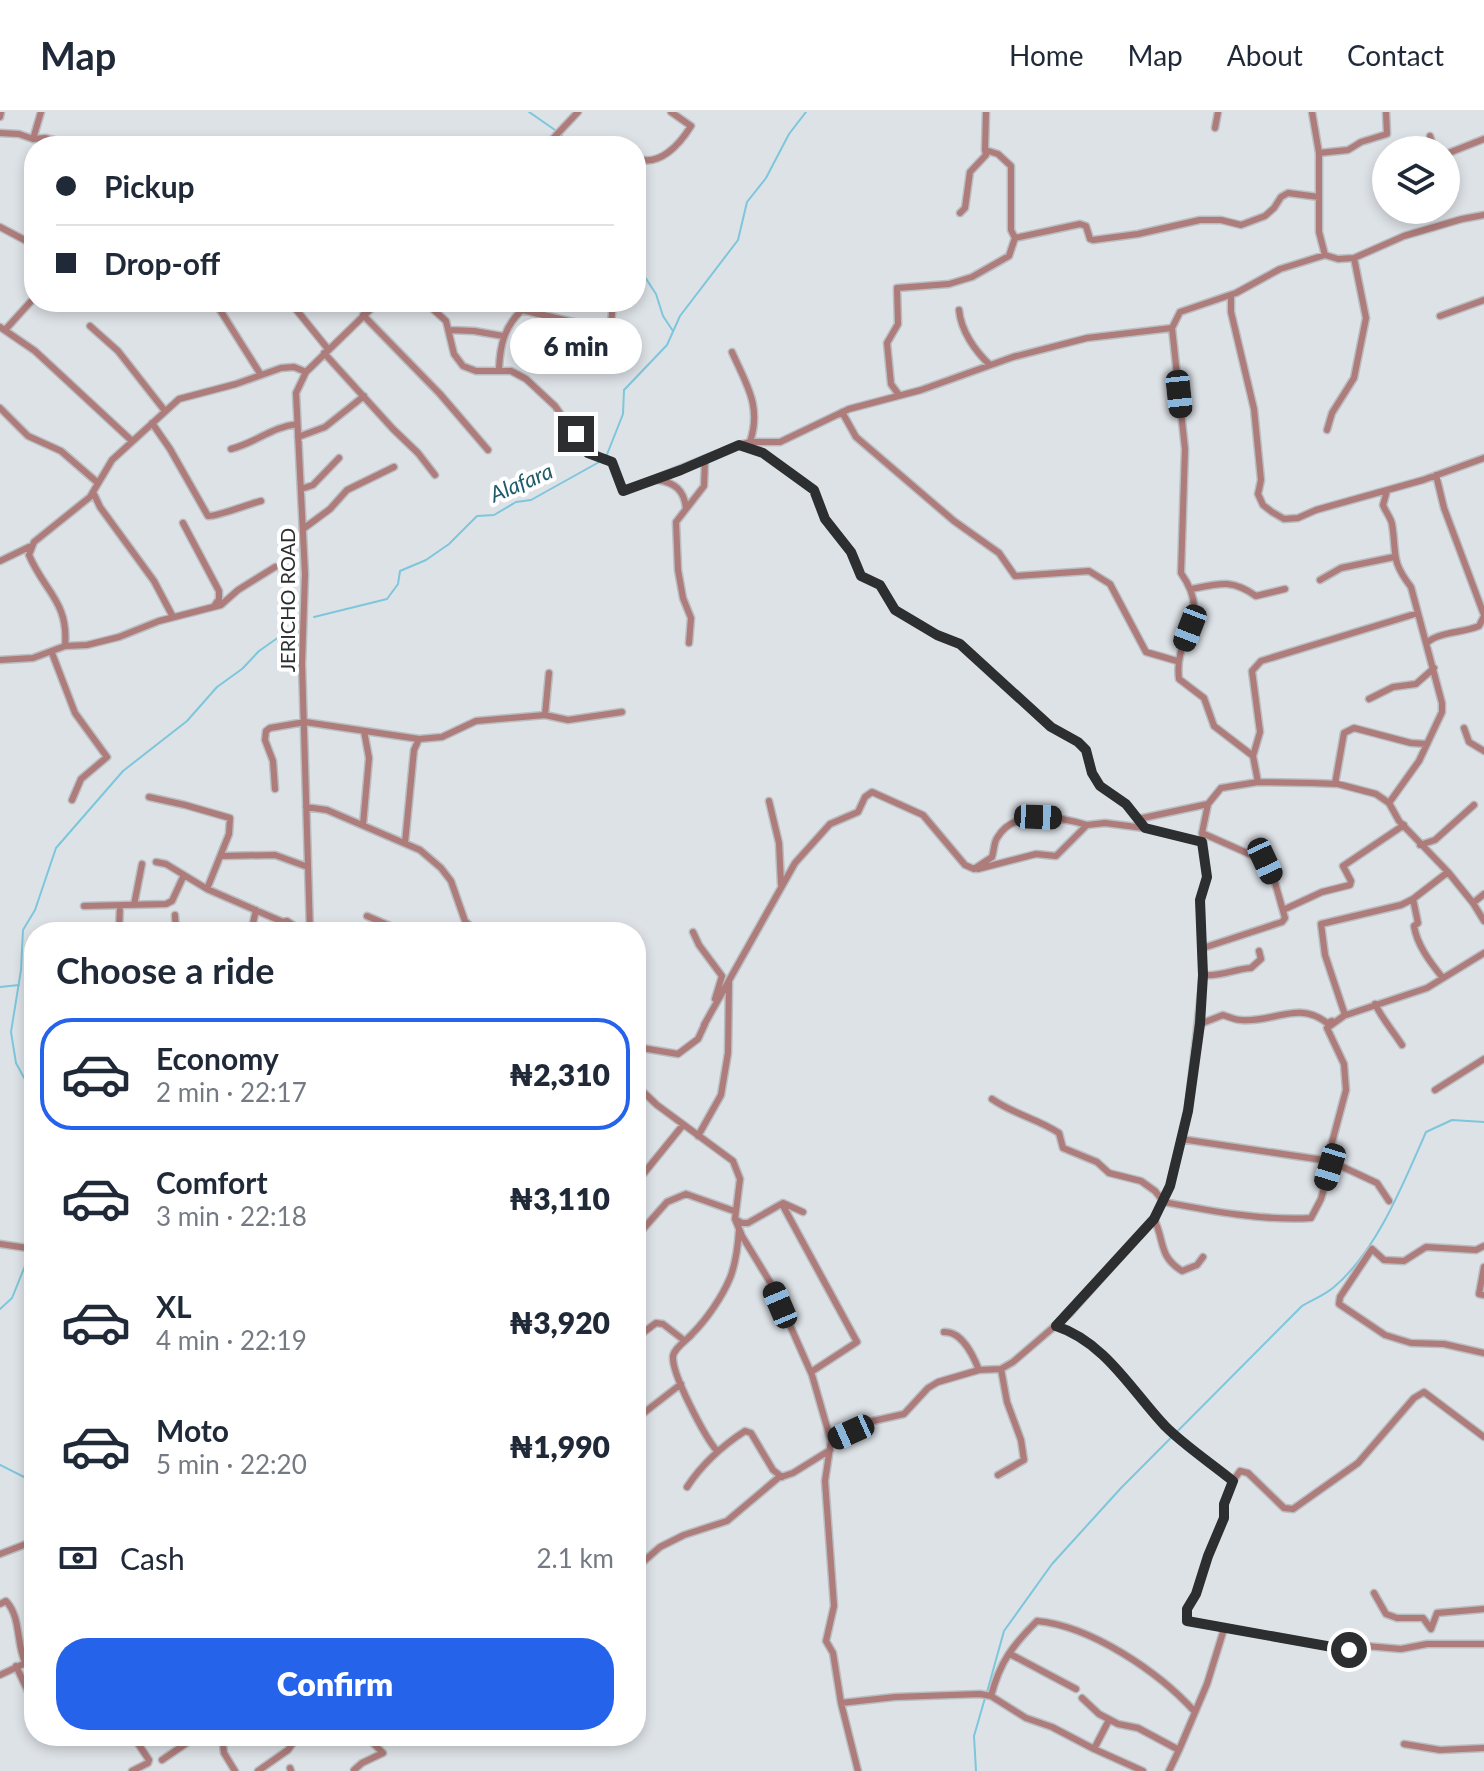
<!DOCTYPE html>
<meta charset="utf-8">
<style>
:root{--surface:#fff;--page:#f6f6f7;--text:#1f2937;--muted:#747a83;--line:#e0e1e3;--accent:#2563eb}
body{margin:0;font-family:Lato,sans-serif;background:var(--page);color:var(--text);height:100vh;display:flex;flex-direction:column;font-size:30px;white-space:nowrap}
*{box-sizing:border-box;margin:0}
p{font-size:26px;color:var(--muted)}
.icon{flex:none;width:44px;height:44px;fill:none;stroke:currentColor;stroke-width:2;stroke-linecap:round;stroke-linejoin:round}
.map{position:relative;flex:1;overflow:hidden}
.drawer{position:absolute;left:24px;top:810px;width:622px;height:824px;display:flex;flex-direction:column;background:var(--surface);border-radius:32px;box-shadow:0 4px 12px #0003}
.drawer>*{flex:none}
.guide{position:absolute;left:24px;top:24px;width:622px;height:176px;border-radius:32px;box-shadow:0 4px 12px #0003;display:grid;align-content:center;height:176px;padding:0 32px;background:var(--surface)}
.fabs{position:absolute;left:1372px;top:24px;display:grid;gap:16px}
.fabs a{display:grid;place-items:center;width:88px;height:88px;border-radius:50%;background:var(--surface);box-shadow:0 4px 12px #0003;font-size:40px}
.end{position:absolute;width:36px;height:36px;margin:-18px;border:10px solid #2c2e30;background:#fff;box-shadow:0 0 0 4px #fff}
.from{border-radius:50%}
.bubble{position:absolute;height:56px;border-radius:28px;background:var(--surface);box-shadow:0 4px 12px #0003;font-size:26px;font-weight:800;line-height:56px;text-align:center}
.car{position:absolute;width:24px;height:48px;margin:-24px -12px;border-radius:10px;box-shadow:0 0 6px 2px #0007;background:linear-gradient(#222 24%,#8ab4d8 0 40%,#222 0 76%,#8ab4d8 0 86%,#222 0)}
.guide b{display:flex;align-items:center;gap:28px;height:76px;font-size:30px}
.guide b+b{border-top:2px solid var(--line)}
.guide i{width:20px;height:20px;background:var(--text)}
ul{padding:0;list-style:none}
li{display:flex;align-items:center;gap:24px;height:112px;margin:0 16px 12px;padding:0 16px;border:4px solid transparent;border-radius:32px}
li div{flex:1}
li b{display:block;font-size:30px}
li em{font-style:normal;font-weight:800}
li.active{border-color:var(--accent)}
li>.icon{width:72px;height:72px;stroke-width:1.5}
h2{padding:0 32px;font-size:36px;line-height:96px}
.pay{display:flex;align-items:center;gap:20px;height:88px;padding:0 32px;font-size:30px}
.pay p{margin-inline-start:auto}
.button{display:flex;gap:16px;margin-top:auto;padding:16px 32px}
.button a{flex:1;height:92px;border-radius:32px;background:var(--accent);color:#fff;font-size:32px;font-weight:800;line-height:92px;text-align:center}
header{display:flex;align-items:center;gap:48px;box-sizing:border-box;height:112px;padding:0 40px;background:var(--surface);border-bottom:2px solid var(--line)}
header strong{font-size:38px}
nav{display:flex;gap:44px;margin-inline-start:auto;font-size:28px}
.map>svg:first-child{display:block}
</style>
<header>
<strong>Map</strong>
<nav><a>Home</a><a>Map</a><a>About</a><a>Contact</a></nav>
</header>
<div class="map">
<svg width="1484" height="1659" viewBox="0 0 1484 1659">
<rect width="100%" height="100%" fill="#dde2e7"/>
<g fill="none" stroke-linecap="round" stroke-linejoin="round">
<path stroke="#7dc6db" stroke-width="2" d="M529,0L555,18
M561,23L572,34
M636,125L640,133L643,162L656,182L663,204L673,219
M606,345L623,302L624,278L667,233L680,204L738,128L747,90L766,66L789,22L806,0
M314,505L387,487L398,472L400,459L426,448L449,432L477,404L494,403L516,390L531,388L601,349
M0,875L19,873
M34,984L16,951L11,920L21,858L23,818L35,798L56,736L123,659L187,609L217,575L242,557L259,539L296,513
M0,1197L12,1186L31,1139
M0,1353L34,1370
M987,1580L1004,1519L1052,1452L1121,1376L1302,1194C1312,1188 1325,1183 1334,1175C1377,1139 1404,1070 1426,1020L1452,1008L1484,1010
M976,1659L974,1624L985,1586"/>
<g stroke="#babec2" stroke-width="9">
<path id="minor" d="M1312,0L1319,41V120L1325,143
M0,5L1,0
M1215,16L1218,0
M0,21L19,22L33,27L45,26L79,34
M1430,24L1434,38
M33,27L41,0
M546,34L578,0
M1319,41L1348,38L1361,30L1387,22L1386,0
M1446,42L1484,27
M636,46C659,56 680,32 691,14L671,0
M960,101L965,96L970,60L986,43L985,38
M0,115L34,133
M1015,126L1080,112L1086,114L1090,127L1093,128L1138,122L1200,108H1221L1241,113L1265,104L1274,96L1281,85L1288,81L1319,85
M1231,183V200L1254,297L1261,368L1258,382L1263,393L1272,400L1284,407L1298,406L1316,398L1423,368L1484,346
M215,190L261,263
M290,190L328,237
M425,190L446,209L454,242L463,254L476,259H511L526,267L555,294L588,341L612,350L622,378L625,379L739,333L750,330H780L849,297L921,278L1013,245L1087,226L1172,216L1180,200L1236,181L1280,157L1293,153L1325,143L1338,147L1354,146L1404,124L1462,107L1484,103
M959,198C961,219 975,239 990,253
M363,203L440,282L488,338
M1440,204L1484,188
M90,214L118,239L165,299
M0,215L35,239L132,329
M1172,216L1185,337L1181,461C1214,508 1173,522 1179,567L1204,586L1214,614L1253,644L1258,670
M5,218L34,186
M450,218L474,219L503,224
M732,240C746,272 762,294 750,330
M324,241L393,317L418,341L435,363
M499,257C500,233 504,215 522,198L603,217L611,212L613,190
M899,283L891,272L887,231L898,212L897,176L949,172L972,165L1009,144L1015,126L1011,118V54L998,42L985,38L986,0
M0,296L28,324L61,339L98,371
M842,300L856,325L954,409L999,441L1015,464L1089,459L1110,472L1146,540L1177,549
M152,311L170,337L208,404C216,405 249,392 261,389
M1327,318L1332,301L1354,266L1366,206L1354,146
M298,325L325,315L364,284
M741,334L763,341L814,378L825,407L851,440L861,464L880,473L895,498L937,523L960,532L1051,615L1078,630L1086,638L1092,661L1100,674L1126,692L1145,716L1202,730
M231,337C255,331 272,315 297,312
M1436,363L1444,396L1484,503
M658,368C675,371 684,378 686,396
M301,377L313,373L339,346
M1387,379L1383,393C1385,399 1391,406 1392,412C1397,442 1390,448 1411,475L1442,591V600L1419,649L1389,691
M93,380L100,395L154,469L173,505
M183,411L219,479V487L215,493
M303,417L330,397L347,378L394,355
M0,449L29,435
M1320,468L1341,456L1394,445
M1192,477C1220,471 1232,467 1256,484L1285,477
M689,531L691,506L683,486L678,458L676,410L704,374L705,348
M1427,531C1437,520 1463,521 1479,514L1484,504
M65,534C69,490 44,479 29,443L34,430L90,385L112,348L179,287L236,272L281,256L294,255L306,260
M52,541L75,601L107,645L81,667L72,688
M0,548L33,546L65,534L87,533L119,525L159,509L221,493L238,478L275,455
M1369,587L1393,575L1416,572L1434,556
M545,603L549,561
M1464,616L1469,630L1484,639
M1253,644L1260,620L1252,559L1261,549L1418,501
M1335,672L1344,621L1354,616L1411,631L1427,632
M275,677L273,649L265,628L266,619L270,616L305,610L419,627
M149,685L185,693L230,706L229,722L207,777
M769,689L779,731L781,772
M306,695L327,698L420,738L441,756L451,769L465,809L476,820
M1138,707L1208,692
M363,713L369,646L364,619
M1202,721L1265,749L1274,767L1285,806L1282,810L1203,836
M405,731L414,638L419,627L442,625L476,609L545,603L568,608L622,600
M1420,733L1435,728L1474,693
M221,744L275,743L308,755
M156,750L166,752L207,777L283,810L287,809L296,815H310
M978,757L1036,742L1056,744L1087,713L1105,711L1144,716
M1413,787L1418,811L1414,814C1417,833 1430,850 1442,865
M1473,791L1484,782
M134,793L142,752
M84,794L166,792L172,789L184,763
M1283,798L1322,780L1350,773L1351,769L1343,754L1346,752L1404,713
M175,803L176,820
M367,804L404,820
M119,820L120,794
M251,820L256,798
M310,820L302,552L305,462L296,281L306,260L378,190
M693,820L699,833L722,864L715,887
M1203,863C1221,865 1234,857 1251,856L1261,847L1259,839
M1375,892C1383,908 1393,919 1402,933
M1345,903L1325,843L1321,812L1401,793L1413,787L1448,760
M1343,904L1427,876L1484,841
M1200,912L1223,903C1229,905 1235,908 1241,908C1274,911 1298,888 1327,911L1332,909
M704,913L795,751L830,712L858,700L865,685L872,680L923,703L965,753L974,757L992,745C994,739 994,730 997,726C1014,696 1061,705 1087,713
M636,935L678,942L698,927L705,912
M636,973L657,993L733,1049L740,1067L735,1107L742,1124L773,1175L812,1263L831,1329L825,1369L834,1494L826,1529L833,1541L841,1591L858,1659
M1435,978L1484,947
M992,987C1013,1002 1038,1007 1059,1021L1063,1036L1097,1050L1109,1061L1141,1069L1155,1079L1164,1090C1211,1099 1263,1109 1311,1106L1321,1087L1330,1055V1038L1346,978L1344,952L1327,916L1345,903
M698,1024L721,983L728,941L729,869
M1181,1027L1330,1049L1377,1071L1389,1089
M636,1071L683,1013
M782,1092L857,1230L811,1260
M735,1107L742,1111H748L783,1091L803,1100
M1154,1107C1165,1129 1158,1144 1182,1159L1197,1153L1203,1145
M636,1125L667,1090L686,1082L734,1099
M0,1132L34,1137
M1484,1134L1476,1138L1426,1135L1404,1149L1384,1148L1372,1137L1340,1185L1339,1192L1385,1223L1411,1231L1444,1232L1484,1241
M1484,1155L1479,1182L1484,1183
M1056,1214C1106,1230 1131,1279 1165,1314C1185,1334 1211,1351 1233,1369L1240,1359L1248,1361L1284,1396L1293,1397L1358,1351L1414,1286L1424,1280L1484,1325
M944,1220C962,1219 973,1243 979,1258
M636,1226L656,1211L663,1212L685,1229
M636,1307L681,1272
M831,1329L864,1311L904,1302L928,1276L938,1270L979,1258L1001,1257L1013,1250L1070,1201L1154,1107L1170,1074L1188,999L1203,863L1200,788L1207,765L1202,721L1208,692L1221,676L1258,670L1312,671L1338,672L1376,682L1389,691L1399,709L1448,760L1473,791L1484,809
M32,1337L34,1326
M717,1339C705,1325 672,1263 673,1245C673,1237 687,1228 692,1222C707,1207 722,1185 730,1166C736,1151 738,1133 739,1118
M998,1363L1024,1348L1021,1328L1007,1290L1001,1257
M1233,1369L1224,1392V1406L1208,1444L1196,1482L1187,1497V1509L1349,1538L1366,1534L1401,1537L1427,1532H1484
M687,1375C702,1352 722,1334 745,1319L751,1321L773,1358L782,1365
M0,1442L34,1429
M636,1456L660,1435L684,1423L727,1409L778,1366L793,1361L830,1338
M1374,1481L1386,1502L1397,1506H1423L1431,1517L1437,1501L1484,1497
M0,1492L6,1489C21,1505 16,1530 25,1550
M1010,1542L1076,1577
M16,1554L34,1592
M0,1563L34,1547
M991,1584C1000,1550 1012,1534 1037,1509C1091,1514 1159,1560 1195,1600
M1082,1586L1099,1602L1118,1612L1138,1616L1179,1638L1207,1572L1224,1517
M841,1591L895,1585L980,1582L991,1584L1026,1606L1052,1615L1094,1637
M1109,1608L1094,1637L1143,1659
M222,1624L224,1641L235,1659
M498,1624L504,1629L520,1624
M1404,1632L1440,1638L1484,1636
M162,1648L197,1624
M290,1656L291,1659
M354,1658L362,1651L383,1641L366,1624
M132,1659L148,1651L149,1648L133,1624
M258,1659L288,1638L298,1624
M1169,1659L1179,1638"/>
</g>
<use href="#minor" stroke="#ae7c7a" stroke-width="6"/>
</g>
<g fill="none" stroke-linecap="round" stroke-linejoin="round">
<path stroke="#2c2e30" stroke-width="10" d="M576,322L588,341L612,350L623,379L681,358L739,333L763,341L814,378L825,407L851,440L861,464L880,473L895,498L937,523L960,532L1051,615L1078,630L1086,638L1092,661L1100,674L1126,692L1145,716L1202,730L1207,765L1200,788L1203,863L1200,912L1188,999L1170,1074L1154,1107L1056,1214C1105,1230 1132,1279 1165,1314C1185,1334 1211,1351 1233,1369L1224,1392V1406L1208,1444L1196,1482L1187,1497V1509L1349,1538"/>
</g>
<g text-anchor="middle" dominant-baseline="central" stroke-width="8" stroke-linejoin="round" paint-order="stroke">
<g font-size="20" fill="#2c2e30" stroke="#fff">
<text transform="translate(287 488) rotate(-90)">JERICHO ROAD</text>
</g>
<g font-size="22" font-style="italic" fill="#1f5b6a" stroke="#fff">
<text transform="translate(521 370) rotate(-23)">Alafara</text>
</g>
</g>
</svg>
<div class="fabs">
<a><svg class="icon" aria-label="layers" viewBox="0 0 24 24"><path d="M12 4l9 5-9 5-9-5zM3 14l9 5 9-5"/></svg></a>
</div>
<i class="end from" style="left:1349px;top:1538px"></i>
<i class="end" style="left:576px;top:322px"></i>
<div class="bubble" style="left:510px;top:206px;width:132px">6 min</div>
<i class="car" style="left:1179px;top:282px;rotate:174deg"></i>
<i class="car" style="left:1190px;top:516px;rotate:201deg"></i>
<i class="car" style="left:1038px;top:705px;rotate:92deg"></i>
<i class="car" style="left:1265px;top:749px;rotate:155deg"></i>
<i class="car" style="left:1330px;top:1055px;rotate:197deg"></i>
<i class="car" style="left:780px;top:1193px;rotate:337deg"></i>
<i class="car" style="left:851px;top:1320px;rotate:246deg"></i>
<div class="guide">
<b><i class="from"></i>Pickup</b>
<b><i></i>Drop-off</b>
</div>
<section class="drawer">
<h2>Choose a ride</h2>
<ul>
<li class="active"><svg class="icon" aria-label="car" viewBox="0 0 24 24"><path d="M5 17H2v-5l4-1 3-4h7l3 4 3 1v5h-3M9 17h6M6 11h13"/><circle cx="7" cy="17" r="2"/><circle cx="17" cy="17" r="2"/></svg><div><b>Economy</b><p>2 min · 22:17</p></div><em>₦2,310</em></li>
<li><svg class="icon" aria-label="car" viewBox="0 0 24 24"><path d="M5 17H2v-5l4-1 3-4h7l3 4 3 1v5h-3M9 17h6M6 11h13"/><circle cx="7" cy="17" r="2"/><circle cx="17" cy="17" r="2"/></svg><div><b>Comfort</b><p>3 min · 22:18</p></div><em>₦3,110</em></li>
<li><svg class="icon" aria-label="car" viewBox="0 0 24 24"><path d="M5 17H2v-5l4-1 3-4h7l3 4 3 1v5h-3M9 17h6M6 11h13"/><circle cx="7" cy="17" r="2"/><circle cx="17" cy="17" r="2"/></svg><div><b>XL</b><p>4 min · 22:19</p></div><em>₦3,920</em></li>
<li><svg class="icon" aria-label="car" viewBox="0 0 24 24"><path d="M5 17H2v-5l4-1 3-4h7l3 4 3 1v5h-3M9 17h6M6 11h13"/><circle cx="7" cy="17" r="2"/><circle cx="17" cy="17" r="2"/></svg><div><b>Moto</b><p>5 min · 22:20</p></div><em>₦1,990</em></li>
</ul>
<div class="pay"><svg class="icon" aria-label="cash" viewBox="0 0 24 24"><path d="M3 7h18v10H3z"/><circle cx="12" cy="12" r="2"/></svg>Cash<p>2.1 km</p></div>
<div class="button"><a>Confirm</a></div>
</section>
</div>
